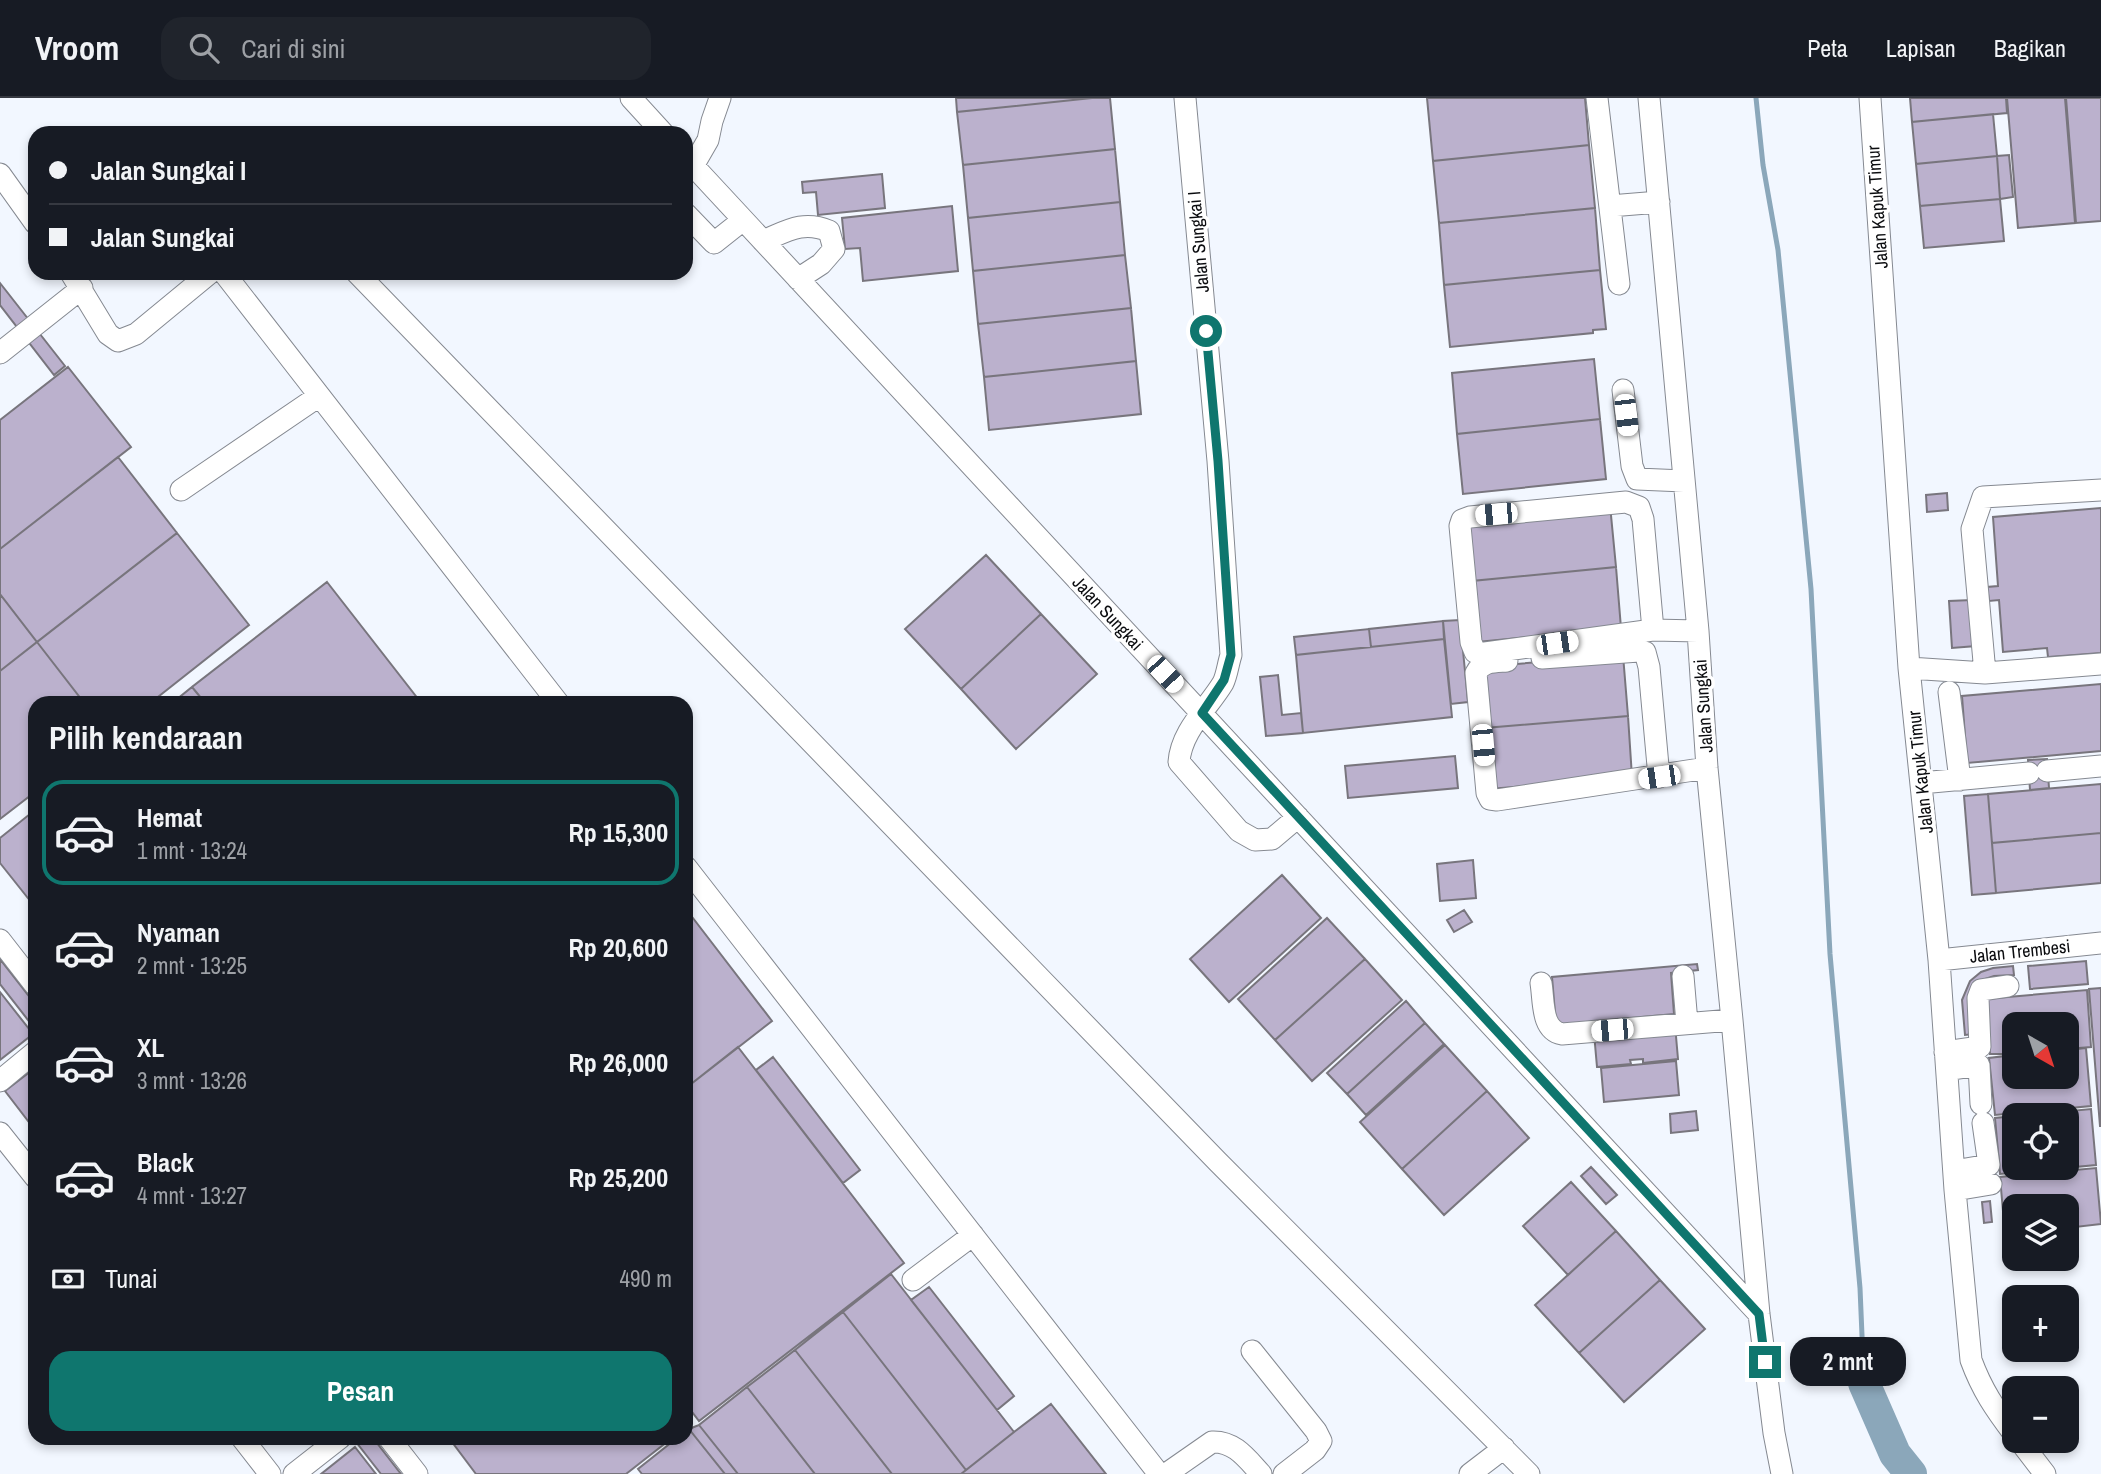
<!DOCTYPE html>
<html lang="id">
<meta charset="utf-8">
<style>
:root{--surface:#171b24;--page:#20242c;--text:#f1f3f6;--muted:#9ea1a6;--line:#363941;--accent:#0f766e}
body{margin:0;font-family:"Archivo Narrow",sans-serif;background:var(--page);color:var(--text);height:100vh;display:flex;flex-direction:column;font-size:26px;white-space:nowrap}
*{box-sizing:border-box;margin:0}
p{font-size:23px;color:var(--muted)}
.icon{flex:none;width:38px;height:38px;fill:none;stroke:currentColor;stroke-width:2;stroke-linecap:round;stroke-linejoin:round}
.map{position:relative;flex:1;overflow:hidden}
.sheet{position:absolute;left:28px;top:598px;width:665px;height:749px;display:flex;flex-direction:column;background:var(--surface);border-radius:21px;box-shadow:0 4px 10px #0003}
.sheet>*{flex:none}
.guide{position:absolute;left:28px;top:28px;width:665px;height:154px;border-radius:21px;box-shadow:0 4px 10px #0003;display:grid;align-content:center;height:154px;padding:0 21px;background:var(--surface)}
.needle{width:46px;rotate:141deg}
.buttons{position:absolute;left:2002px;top:914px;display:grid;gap:14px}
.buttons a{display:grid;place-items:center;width:77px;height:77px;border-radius:14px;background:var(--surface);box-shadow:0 4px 10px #0003;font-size:35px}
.end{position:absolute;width:32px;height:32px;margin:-16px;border:9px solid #0f766e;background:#fff;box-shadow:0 0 0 4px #fff}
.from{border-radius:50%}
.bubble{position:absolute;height:49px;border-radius:21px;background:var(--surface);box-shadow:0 4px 10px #0003;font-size:23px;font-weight:700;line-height:49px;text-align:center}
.car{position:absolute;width:21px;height:42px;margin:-21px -10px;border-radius:9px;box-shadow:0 0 5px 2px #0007;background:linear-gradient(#fff 24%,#345 0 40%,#fff 0 76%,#345 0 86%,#fff 0)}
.guide b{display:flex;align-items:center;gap:24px;height:66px;font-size:26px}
.guide b+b{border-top:2px solid var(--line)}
.guide i{width:18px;height:18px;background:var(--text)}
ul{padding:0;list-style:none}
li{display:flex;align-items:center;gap:21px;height:105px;margin:0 14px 10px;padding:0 7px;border:4px solid transparent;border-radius:21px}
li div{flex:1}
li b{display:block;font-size:26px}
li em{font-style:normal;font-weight:700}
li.current{border-color:var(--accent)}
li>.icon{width:63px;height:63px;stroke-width:1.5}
h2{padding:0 21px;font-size:32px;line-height:84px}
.pay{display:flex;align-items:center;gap:18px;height:77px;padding:0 21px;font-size:26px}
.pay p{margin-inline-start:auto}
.cta{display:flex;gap:14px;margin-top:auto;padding:14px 21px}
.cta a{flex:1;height:80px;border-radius:21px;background:var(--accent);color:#fff;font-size:28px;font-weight:700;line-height:80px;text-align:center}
header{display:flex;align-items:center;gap:42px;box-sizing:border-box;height:98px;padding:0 35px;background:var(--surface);border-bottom:2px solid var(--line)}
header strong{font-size:33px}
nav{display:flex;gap:38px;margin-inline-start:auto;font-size:24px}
.search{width:490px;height:63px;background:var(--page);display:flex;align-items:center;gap:18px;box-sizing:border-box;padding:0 24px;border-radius:21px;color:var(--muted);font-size:26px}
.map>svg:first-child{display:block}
</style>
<header>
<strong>Vroom</strong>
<div class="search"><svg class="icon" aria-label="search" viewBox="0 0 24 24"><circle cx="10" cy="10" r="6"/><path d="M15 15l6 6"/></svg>Cari di sini</div>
<nav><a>Peta</a><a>Lapisan</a><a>Bagikan</a></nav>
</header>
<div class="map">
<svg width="2101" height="1376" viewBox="0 0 2101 1376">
<rect width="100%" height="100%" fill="#f2f7ff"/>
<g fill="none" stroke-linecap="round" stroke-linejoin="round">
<path stroke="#8ba7ba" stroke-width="5" d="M1756,0L1763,67L1778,152L1811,491L1830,856L1860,1190L1864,1285"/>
<path stroke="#8ba7ba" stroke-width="32" d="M1864,1285L1895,1356L1911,1376"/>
</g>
<path fill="#bbb1cd" stroke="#78757d" stroke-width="2" d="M956,0H1092L957,14Z
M1092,0H1110L1115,51L963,67L957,14Z
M1427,0H1585L1589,47L1433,63Z
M1910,0H2006L2007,15L1912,24Z
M2007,0H2065L2075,125L2018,130Z
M2066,0H2101V123L2076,125Z
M1993,16L1997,58L1916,66L1912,24Z
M1589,47L1595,110L1439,125L1433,63Z
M1115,51L1120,104L968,120L963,67Z
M2009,57L2013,99L2000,101L1997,58Z
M1997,58L2000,101L1920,108L1916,66Z
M882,76L885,110L818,117L816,94L803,95L802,84Z
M2000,101L2004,143L1924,150L1920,108Z
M1120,104L1125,157L973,173L968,120Z
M952,108L958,173L863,183L860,150L845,151L842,120Z
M1595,110L1600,172L1444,187L1439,125Z
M1125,157L1131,210L978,226L973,173Z
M1600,172L1606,231L1593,232V235L1450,249L1444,187Z
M0,185L65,268L54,277L0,207Z
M1131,210L1136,263L984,279L978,226Z
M1594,261L1600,321L1457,336L1452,275Z
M1136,263L1141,316L989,332L984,279Z
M68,269L131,349L0,451V322Z
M1600,321L1606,381L1463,396L1457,336Z
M118,359L177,435L37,544L0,496V451Z
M1947,395L1948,412L1927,414L1926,397Z
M1610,407L1616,469L1472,483L1466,422Z
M2101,410V555L2048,559L2047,550L2003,554L1999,502L1989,503L1987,489L1998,488L1993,419Z
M177,435L249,527L149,606H85L37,544Z
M986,457L1041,516L961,591L905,531Z
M1616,469L1621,530L1477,544L1472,483Z
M327,484L422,606H206L192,589Z
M0,496L37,544L0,573Z
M1972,502L1976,548L1952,550L1949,503Z
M1041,516L1097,576L1016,651L961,591Z
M1460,522L1468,604L1451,606L1443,523Z
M1443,523L1444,541L1371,549L1369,531Z
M1369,531L1371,549L1296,557L1294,539Z
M1444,541L1452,619L1303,635L1296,557Z
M37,544L85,606H35V694L0,721V573Z
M1623,557L1628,618L1485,630L1480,569Z
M1278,577L1282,617L1301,615L1303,635L1266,638L1260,579Z
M2101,586V653L1967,665L1962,598Z
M192,589L206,606H171Z
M1628,618L1632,679L1489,691L1485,630Z
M1455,658L1458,690L1348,700L1345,668Z
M2047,661L2049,690L2030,692L2028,662Z
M2101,686V735L1992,745L1988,696Z
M1988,696L1996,795L1972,797L1964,698Z
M35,712V809L0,765V740Z
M2101,735V785L1996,795L1992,745Z
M1473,762L1476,800L1440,803L1437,766Z
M1282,777L1321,820L1229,904L1190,861Z
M686,811L772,923L686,990Z
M1464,812L1472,824L1454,834L1447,822Z
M1327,820L1365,861L1275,942L1238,901Z
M0,861L35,906V931L0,886Z
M1365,861L1402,902L1312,983L1275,942Z
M2086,863L2088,886L2030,891L2028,868Z
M1697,866L1698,872L1671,875L1674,916L1556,927L1552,879Z
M2013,868L2014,877L1994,878L1985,881L1974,936L1965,937L1962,902L1970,883L1981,874L1993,870Z
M2101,890V1028H2100L2089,891Z
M2087,892L2091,949L2067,951V926H2014V956H1990L1985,901Z
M0,894L33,936L0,962Z
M1406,903L1425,925L1347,996L1327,975Z
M1425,925L1444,946L1366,1017L1347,996Z
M1675,927L1678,961L1643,965V961L1630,962L1631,966L1597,969L1594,935Z
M1445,947L1487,993L1402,1071L1360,1024Z
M738,949L904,1165L699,1323L686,1306V990Z
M2086,950L2091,1008L1995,1017L1989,960L2014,957V978H2067V952Z
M773,959L860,1072L843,1085L756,972Z
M1676,963L1679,997L1604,1004L1601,970Z
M35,970V1032L5,993Z
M1487,993L1529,1040L1444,1117L1402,1071Z
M2091,1011L2096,1067L2000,1076L1995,1020L2014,1018V1069H2067V1017H2030Z
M1696,1013L1698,1032L1671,1035L1670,1016Z
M1591,1069L1617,1097L1606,1106L1581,1078Z
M2096,1070L2101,1126L2067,1130V1108H2014V1135L2005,1136L2000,1079Z
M1571,1084L1616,1133L1568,1177L1523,1128Z
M1990,1103L1992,1124L1984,1125L1982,1104Z
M1616,1133L1660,1182L1579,1255L1535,1207Z
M891,1176L1014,1334L966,1372L843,1214Z
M1660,1182L1705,1231L1624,1304L1579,1255Z
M929,1189L1014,1298L997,1312L911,1202Z
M843,1214L966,1372L961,1376H892L795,1252Z
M795,1252L892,1376H815L747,1289Z
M747,1289L815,1376H738L699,1327Z
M1051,1306L1106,1376H961L1014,1334Z
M699,1327L738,1376H725L689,1331Z
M689,1331L725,1376H642L638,1371L677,1340H686V1333Z
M353,1340H373L401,1376H381Z
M449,1340H672L626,1376H476Z
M355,1349L376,1376H321Z"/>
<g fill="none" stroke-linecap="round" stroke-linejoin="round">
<g stroke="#858991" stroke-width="23">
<path id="minor" d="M631,0L663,35
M1185,0L1218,363L1231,557C1228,566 1227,577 1223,585C1208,610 1181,633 1179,664L1239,733L1255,742L1272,741L1298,719
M1597,0L1619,186
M1649,0L1698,533L1707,670L1732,922L1759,1216L1774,1335L1782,1376
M1870,0L1909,570L1939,862L1955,1092L1971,1262C1982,1292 1995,1311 2014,1336
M686,60L1759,1216
M693,68L708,42L712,23L720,0
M0,76L35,125
M1610,108L1659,104
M686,116L714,145L743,122
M763,143C787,133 803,122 829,133L834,151L821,166L798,181
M71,175L108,236L118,243L136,236L210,175
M224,175L559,606
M357,175L1218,1064L1529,1376
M0,255L82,190
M1623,292L1632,368L1637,381L1684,383
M181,392L319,298
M1653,532L1643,421L1639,409L1626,404L1470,419L1462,422L1460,428L1471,544L1475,554L1485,555L1653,532L1698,533
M1542,560L1639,553L1645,554L1649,569L1659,679
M1507,563C1494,564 1482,563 1476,575L1487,695L1490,701L1497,702L1707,670
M1909,570L1985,575L2101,566
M1985,575L1972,431L1983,399L2101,392
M1949,594L1960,682
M2047,673L2101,668
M1921,685L2029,675
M686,769L1159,1376
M0,842L35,887
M1939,862L2101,845
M1683,878L1687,925
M1541,885C1544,903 1541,932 1562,936L1732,922
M1945,954L1980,949L1978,900L1981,892L2008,888
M1947,972L1979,967L1981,1006
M0,983L35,954
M0,1035L35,1079
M1954,1073L1989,1067L1983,1025
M1955,1092L1991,1086
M913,1182L973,1137
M1252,1253L1316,1333L1321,1343L1315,1352L1284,1376
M242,1340L270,1376
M389,1340L417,1376
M2019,1342L2045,1376
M294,1376L340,1340
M1166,1376L1212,1344C1235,1343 1247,1361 1261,1376
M1470,1376L1504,1350"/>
</g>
<use href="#minor" stroke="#fff" stroke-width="21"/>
</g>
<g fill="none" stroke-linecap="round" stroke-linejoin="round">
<path stroke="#0f766e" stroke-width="9" d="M1206,233L1218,363L1231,557L1224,582L1202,615L1759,1216L1765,1264"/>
</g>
<g text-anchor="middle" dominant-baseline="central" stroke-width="7" stroke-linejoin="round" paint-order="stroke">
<g font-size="18" fill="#0b0c0f" stroke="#fff">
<text transform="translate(1877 109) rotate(-94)">Jalan Kapuk Timur</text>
<text transform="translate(1198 144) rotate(-95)">Jalan Sungkai I</text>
<text transform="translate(1108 515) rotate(47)">Jalan Sungkai</text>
<text transform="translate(1703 608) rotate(-94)">Jalan Sungkai</text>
<text transform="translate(1920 674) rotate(-96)">Jalan Kapuk Timur</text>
<text transform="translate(2020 853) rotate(-6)">Jalan Trembesi</text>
</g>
</g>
</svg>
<div class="buttons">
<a><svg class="needle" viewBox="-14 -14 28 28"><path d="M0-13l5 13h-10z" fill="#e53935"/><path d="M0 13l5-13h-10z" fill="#9ea1a6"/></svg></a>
<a><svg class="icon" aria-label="locate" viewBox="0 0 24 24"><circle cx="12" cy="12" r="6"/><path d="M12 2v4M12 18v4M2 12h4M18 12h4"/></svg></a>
<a><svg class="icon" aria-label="layers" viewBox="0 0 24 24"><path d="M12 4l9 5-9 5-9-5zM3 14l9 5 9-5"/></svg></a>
<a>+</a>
<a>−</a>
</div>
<i class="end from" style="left:1206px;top:233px"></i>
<i class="end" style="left:1765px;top:1264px"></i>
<div class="bubble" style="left:1790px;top:1239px;width:116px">2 mnt</div>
<i class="car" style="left:1626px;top:317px;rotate:173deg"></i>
<i class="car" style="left:1496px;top:416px;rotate:265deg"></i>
<i class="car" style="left:1557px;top:545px;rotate:82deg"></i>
<i class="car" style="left:1165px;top:576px;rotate:137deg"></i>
<i class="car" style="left:1483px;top:647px;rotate:175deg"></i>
<i class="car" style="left:1659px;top:679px;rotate:262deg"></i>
<i class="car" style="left:1612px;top:932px;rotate:265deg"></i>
<div class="guide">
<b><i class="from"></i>Jalan Sungkai I</b>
<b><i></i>Jalan Sungkai</b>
</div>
<section class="sheet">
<h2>Pilih kendaraan</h2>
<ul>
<li class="current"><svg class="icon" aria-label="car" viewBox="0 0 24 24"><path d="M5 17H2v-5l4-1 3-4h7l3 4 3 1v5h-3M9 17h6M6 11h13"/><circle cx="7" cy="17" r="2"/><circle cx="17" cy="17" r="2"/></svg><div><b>Hemat</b><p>1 mnt · 13:24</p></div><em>Rp 15,300</em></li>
<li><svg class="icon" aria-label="car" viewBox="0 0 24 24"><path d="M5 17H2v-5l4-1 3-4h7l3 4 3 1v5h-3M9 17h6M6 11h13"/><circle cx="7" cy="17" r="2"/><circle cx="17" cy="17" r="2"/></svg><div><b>Nyaman</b><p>2 mnt · 13:25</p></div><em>Rp 20,600</em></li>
<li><svg class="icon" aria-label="car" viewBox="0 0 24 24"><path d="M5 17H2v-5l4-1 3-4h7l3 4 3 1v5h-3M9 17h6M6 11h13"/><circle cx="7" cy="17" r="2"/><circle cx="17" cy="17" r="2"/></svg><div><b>XL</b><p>3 mnt · 13:26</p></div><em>Rp 26,000</em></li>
<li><svg class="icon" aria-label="car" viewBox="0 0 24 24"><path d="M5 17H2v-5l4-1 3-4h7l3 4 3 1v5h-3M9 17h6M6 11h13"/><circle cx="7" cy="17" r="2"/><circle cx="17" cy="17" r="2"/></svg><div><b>Black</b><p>4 mnt · 13:27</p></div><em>Rp 25,200</em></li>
</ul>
<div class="pay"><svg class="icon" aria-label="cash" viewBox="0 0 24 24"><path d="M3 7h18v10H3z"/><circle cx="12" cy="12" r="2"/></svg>Tunai<p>490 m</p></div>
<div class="cta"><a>Pesan</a></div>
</section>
</div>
